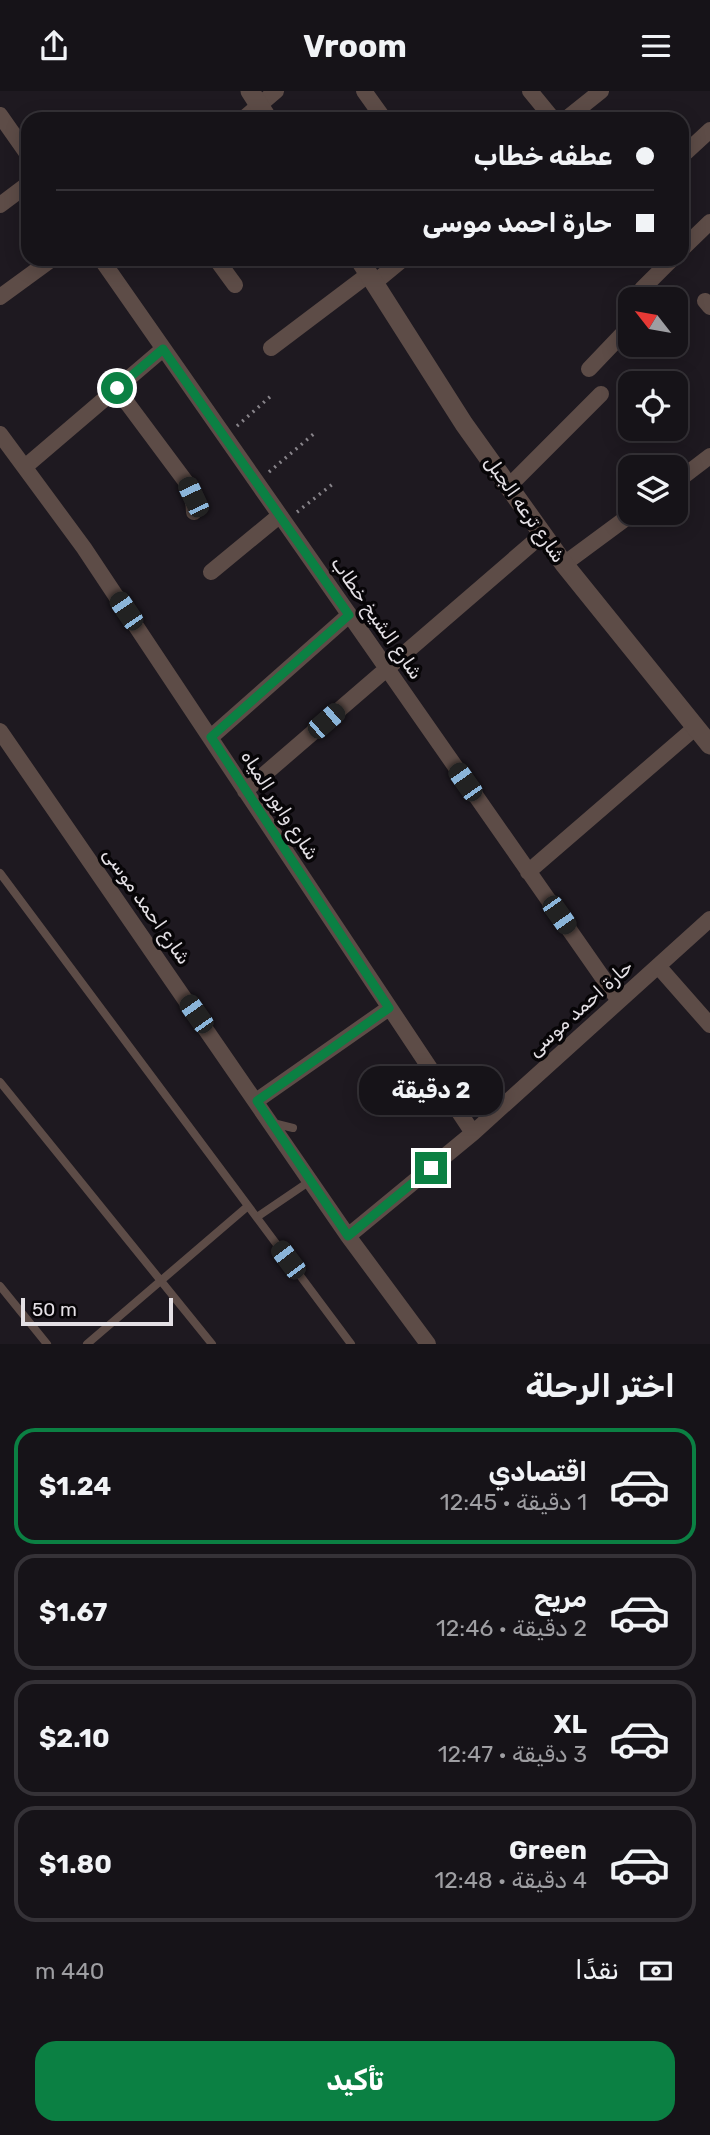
<!DOCTYPE html>
<html lang="ar">
<meta charset="utf-8">
<style>
:root{--surface:#161318;--page:#232025;--text:#f1f3f6;--muted:#9e9ea2;--line:#353237;--accent:#0b8043}
body{margin:0;font-family:Rubik,"Noto Naskh Arabic",sans-serif;background:var(--page);color:var(--text);direction:rtl;height:100vh;display:flex;flex-direction:column;font-size:26px;white-space:nowrap}
*{box-sizing:border-box;margin:0}
p{font-size:23px;color:var(--muted)}
.icon{flex:none;width:38px;height:38px;fill:none;stroke:currentColor;stroke-width:2;stroke-linecap:round;stroke-linejoin:round}
.map{position:relative;height:1253px;overflow:hidden;direction:ltr}
.panel{display:flex;flex-direction:column;background:var(--surface);flex:1}
.panel>*{flex:none}
.banner{position:absolute;left:21px;top:21px;width:668px;height:154px;border-radius:21px;box-shadow:0 4px 18px #0003,0 0 0 2px var(--line);direction:rtl;display:grid;align-content:center;height:154px;padding:0 35px;background:var(--surface)}
.needle{width:46px;rotate:301deg}
.fabs{position:absolute;left:618px;top:196px;display:grid;gap:14px}
.fabs a{display:grid;place-items:center;width:70px;height:70px;border-radius:14px;background:var(--surface);box-shadow:0 4px 18px #0003,0 0 0 2px var(--line);font-size:35px}
.scale{position:absolute;left:21px;bottom:18px;width:152px;box-sizing:border-box;padding-left:7px;border:4px solid #e4e0e5;border-top:0;font-size:19px;line-height:24px;white-space:nowrap;color:#e4e0e5;-webkit-text-stroke:5px #070507;paint-order:stroke}
.end{position:absolute;width:32px;height:32px;margin:-16px;border:9px solid #0b8043;background:#fff;box-shadow:0 0 0 4px #fff}
.from{border-radius:50%}
.bubble{position:absolute;height:49px;border-radius:21px;background:var(--surface);box-shadow:0 4px 18px #0003,0 0 0 2px var(--line);font-size:23px;font-weight:700;line-height:49px;text-align:center;direction:rtl}
.car{position:absolute;width:21px;height:42px;margin:-21px -10px;border-radius:9px;box-shadow:0 0 5px 2px #0007;background:linear-gradient(#222 24%,#8ab4d8 0 40%,#222 0 76%,#8ab4d8 0 86%,#222 0)}
.banner b{display:flex;align-items:center;gap:24px;height:66px;font-size:26px}
.banner b+b{border-top:2px solid var(--line)}
.banner i{width:18px;height:18px;background:var(--text)}
ul{padding:0;list-style:none}
li{display:flex;align-items:center;gap:21px;height:116px;margin:0 14px 10px;padding:0 21px;border:4px solid var(--line);border-radius:21px}
li div{flex:1}
li b{display:block;font-size:26px}
li em{font-style:normal;font-weight:700}
li.active{border-color:var(--accent)}
li>.icon{width:63px;height:63px;stroke-width:1.5}
h2{padding:0 35px;font-size:32px;line-height:84px}
.pay{display:flex;align-items:center;gap:18px;height:77px;padding:0 35px;font-size:26px}
.pay p{margin-inline-start:auto}
.button{display:flex;gap:14px;margin-top:auto;padding:14px 35px}
.button a{flex:1;height:80px;border-radius:21px;background:var(--accent);color:#fff;font-size:28px;font-weight:700;line-height:80px;text-align:center}
header{display:flex;justify-content:space-between;align-items:center;height:91px;padding:0 35px;background:var(--surface);font-size:32px;font-weight:700}
.map>svg:first-child{display:block}
</style>
<header><svg class="icon" aria-label="menu" viewBox="0 0 24 24"><path d="M4 6h16M4 12h16M4 18h16"/></svg>Vroom<svg class="icon" aria-label="share" viewBox="0 0 24 24"><path d="M12 15V3M7 8l5-5 5 5M5 13v7h14v-7"/></svg></header>
<div class="map">
<svg width="710" height="1253" viewBox="0 0 710 1253">
<rect width="100%" height="100%" fill="#1e1920"/>
<g fill="none" stroke-linecap="round" stroke-linejoin="round">
<path stroke="#88848a" stroke-width="3.5" stroke-dasharray="2 5" stroke-linecap="butt" d="M237,335L272,304
M269,381L316,341
M297,421L334,392"/>
<path stroke="#5d4c47" stroke-width="8" d="M0,782L351,1253
M0,991L212,1253
M273,1032L293,1037
M257,1126L310,1090
M0,1195L47,1253
M87,1253L248,1115"/>
<path stroke="#5d4c47" stroke-width="16" d="M364,0L384,28
M530,0L553,28
M0,24L28,64
M243,28L276,0
M566,28L601,0
M682,65L710,39
M0,114L28,93
M682,158L710,131
M101,168L619,910
M216,168L235,194
M374,192L403,168
M0,206L52,168
M646,208L641,204L642,198L672,168
M705,210L710,216
M271,257L369,183
M589,278L630,235
M116,297L186,391L193,406L194,421
M0,343L84,457L473,1042
M26,375L163,258
M676,391L710,365
M509,395L601,303
M564,473L633,422
M211,481L279,425
M0,640L348,1145L428,1253
M211,646L349,524
M245,700L543,443
M528,781L696,636
M658,875L710,934
M256,1010L389,917
M348,1145L473,1042L710,828"/>
<path stroke="#5d4c47" stroke-width="19" d="M250,0L268,28
M359,168L464,333L564,473L710,654"/>
</g>
<g fill="none" stroke-linecap="round" stroke-linejoin="round">
<path stroke="#0b8043" stroke-width="9" d="M117,297L163,258L349,524L211,646L389,917L257,1010L348,1145L431,1077"/>
</g>
<g text-anchor="middle" dominant-baseline="central" stroke-width="7" stroke-linejoin="round" paint-order="stroke">
<g font-size="19" fill="#e4e0e5" stroke="#070507">
<text transform="translate(525 418) rotate(55)">شارع ترعه الجبل</text>
<text transform="translate(377 527) rotate(55)">شارع الشيخ خطاب</text>
<text transform="translate(280 714) rotate(57)">شارع وابور المياه</text>
<text transform="translate(147 815) rotate(55)">شارع احمد موسى</text>
<text transform="translate(580 917) rotate(-42)">حارة احمد موسى</text>
</g>
</g>
</svg>
<div class="fabs">
<a><svg class="needle" viewBox="-14 -14 28 28"><path d="M0-13l5 13h-10z" fill="#e53935"/><path d="M0 13l5-13h-10z" fill="#9e9ea2"/></svg></a>
<a><svg class="icon" aria-label="locate" viewBox="0 0 24 24"><circle cx="12" cy="12" r="6"/><path d="M12 2v4M12 18v4M2 12h4M18 12h4"/></svg></a>
<a><svg class="icon" aria-label="layers" viewBox="0 0 24 24"><path d="M12 4l9 5-9 5-9-5zM3 14l9 5 9-5"/></svg></a>
</div>
<div class="scale">50 m</div>
<i class="end from" style="left:117px;top:297px"></i>
<i class="end" style="left:431px;top:1077px"></i>
<div class="bubble" style="left:359px;top:975px;width:144px">2 دقيقة</div>
<i class="car" style="left:193px;top:406px;rotate:335deg"></i>
<i class="car" style="left:126px;top:520px;rotate:326deg"></i>
<i class="car" style="left:326px;top:630px;rotate:49deg"></i>
<i class="car" style="left:465px;top:691px;rotate:325deg"></i>
<i class="car" style="left:559px;top:824px;rotate:145deg"></i>
<i class="car" style="left:196px;top:923px;rotate:325deg"></i>
<i class="car" style="left:288px;top:1169px;rotate:323deg"></i>
<div class="banner">
<b><i class="from"></i>عطفه خطاب</b>
<b><i></i>حارة احمد موسى</b>
</div>
</div>
<section class="panel">
<h2>اختر الرحلة</h2>
<ul>
<li class="active"><svg class="icon" aria-label="car" viewBox="0 0 24 24"><path d="M5 17H2v-5l4-1 3-4h7l3 4 3 1v5h-3M9 17h6M6 11h13"/><circle cx="7" cy="17" r="2"/><circle cx="17" cy="17" r="2"/></svg><div><b>اقتصادي</b><p>1 دقيقة · 12:45</p></div><em>$1.24</em></li>
<li><svg class="icon" aria-label="car" viewBox="0 0 24 24"><path d="M5 17H2v-5l4-1 3-4h7l3 4 3 1v5h-3M9 17h6M6 11h13"/><circle cx="7" cy="17" r="2"/><circle cx="17" cy="17" r="2"/></svg><div><b>مريح</b><p>2 دقيقة · 12:46</p></div><em>$1.67</em></li>
<li><svg class="icon" aria-label="car" viewBox="0 0 24 24"><path d="M5 17H2v-5l4-1 3-4h7l3 4 3 1v5h-3M9 17h6M6 11h13"/><circle cx="7" cy="17" r="2"/><circle cx="17" cy="17" r="2"/></svg><div><b>XL</b><p>3 دقيقة · 12:47</p></div><em>$2.10</em></li>
<li><svg class="icon" aria-label="car" viewBox="0 0 24 24"><path d="M5 17H2v-5l4-1 3-4h7l3 4 3 1v5h-3M9 17h6M6 11h13"/><circle cx="7" cy="17" r="2"/><circle cx="17" cy="17" r="2"/></svg><div><b>Green</b><p>4 دقيقة · 12:48</p></div><em>$1.80</em></li>
</ul>
<div class="pay"><svg class="icon" aria-label="cash" viewBox="0 0 24 24"><path d="M3 7h18v10H3z"/><circle cx="12" cy="12" r="2"/></svg>نقدًا<p>440 m</p></div>
<div class="button"><a>تأكيد</a></div>
</section>
